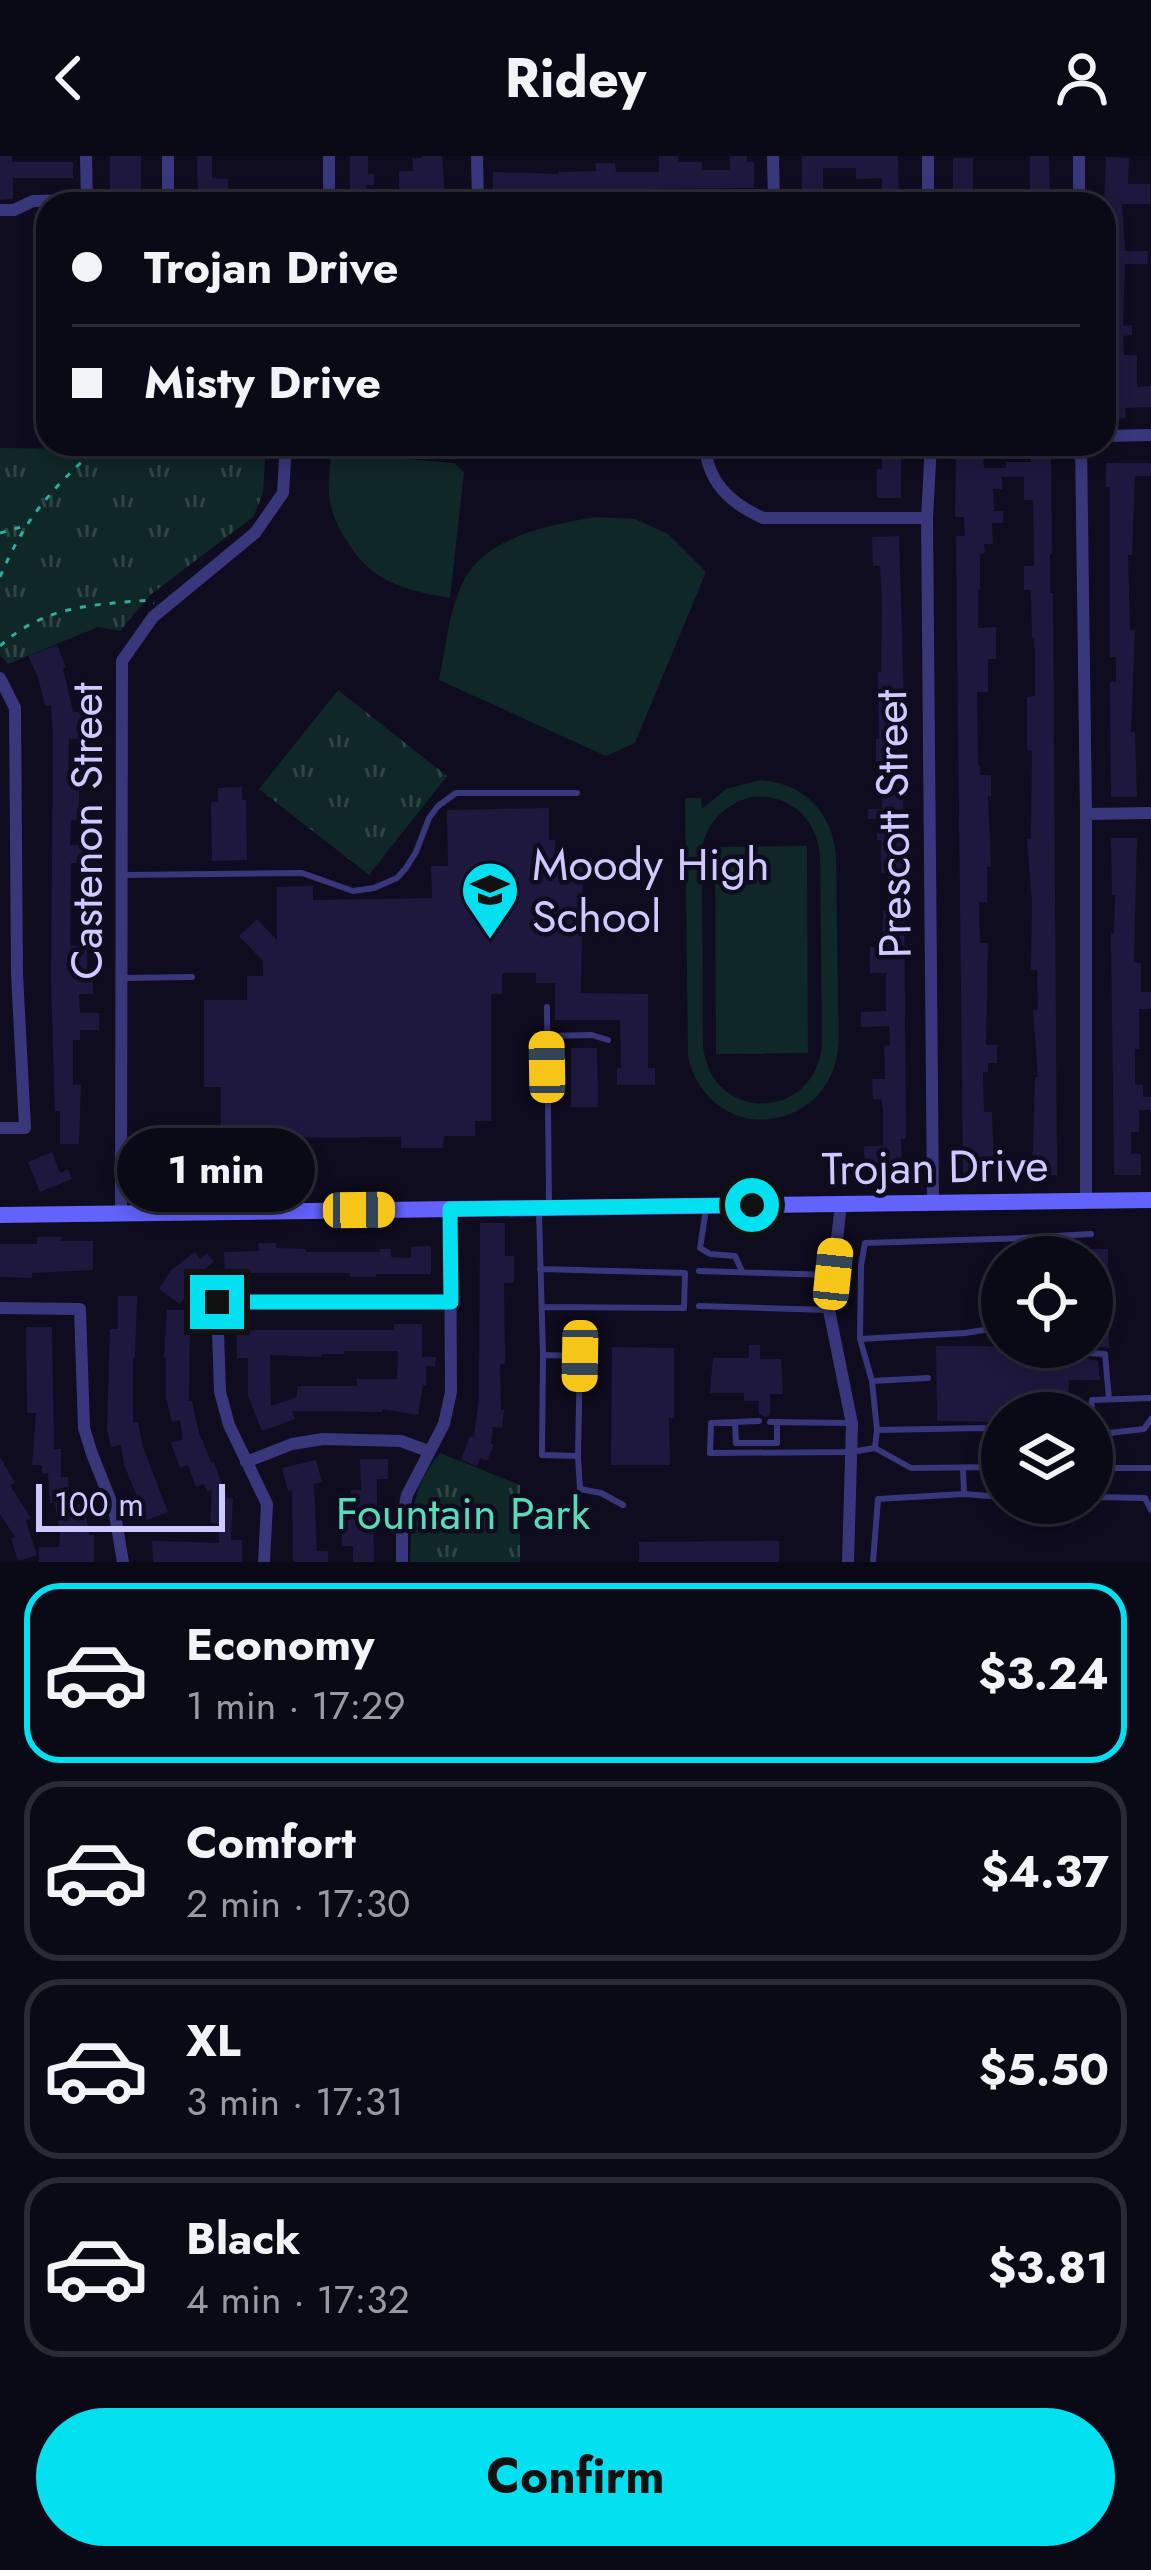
<!DOCTYPE html>
<meta charset="utf-8">
<style>
:root{--surface:#0a0916;--page:#13121f;--text:#f1f3f6;--muted:#999aa1;--line:#2a2a35;--accent:#03e1f1}
body{margin:0;font-family:Jost,sans-serif;background:var(--page);color:var(--text);height:100vh;display:flex;flex-direction:column;font-size:45px;white-space:nowrap}
*{box-sizing:border-box;margin:0}
p{font-size:39px;color:var(--muted)}
.icon{flex:none;width:66px;height:66px;fill:none;stroke:currentColor;stroke-width:2;stroke-linecap:round;stroke-linejoin:round}
.map{position:relative;height:1406px;overflow:hidden}
.side{display:flex;flex-direction:column;background:var(--surface);flex:1}
.side>*{flex:none}
.top-card{position:absolute;left:36px;top:36px;width:1080px;height:264px;border-radius:36px;box-shadow:0 6px 18px #0003,0 0 0 3px var(--line);display:grid;align-content:center;height:264px;padding:0 36px;background:var(--surface)}
.buttons{position:absolute;left:981px;top:1080px;display:grid;gap:24px}
.buttons a{display:grid;place-items:center;width:132px;height:132px;border-radius:50%;background:var(--surface);box-shadow:0 6px 18px #0003,0 0 0 3px var(--line);font-size:60px}
.scale{position:absolute;left:36px;bottom:30px;width:189px;box-sizing:border-box;padding-left:12px;border:6px solid #cec9fe;border-top:0;font-size:33px;line-height:42px;white-space:nowrap;color:#cec9fe;-webkit-text-stroke:9px #0e0c1e;paint-order:stroke}
.end{position:absolute;width:54px;height:54px;margin:-27px;border:15px solid #03e1f1;background:#111;box-shadow:0 0 0 6px #111}
.from{border-radius:50%}
.bubble{position:absolute;height:84px;border-radius:42px;background:var(--surface);box-shadow:0 6px 18px #0003,0 0 0 3px var(--line);font-size:39px;font-weight:700;line-height:84px;text-align:center}
.car{position:absolute;width:36px;height:72px;margin:-36px -18px;border-radius:15px;box-shadow:0 0 9px 3px #0007;background:linear-gradient(#f5c518 24%,#345 0 40%,#f5c518 0 76%,#345 0 86%,#f5c518 0)}
.top-card b{display:flex;align-items:center;gap:42px;height:114px;font-size:45px}
.top-card b+b{border-top:3px solid var(--line)}
.top-card i{width:30px;height:30px;background:var(--text)}
ul{padding:21px 0 0;list-style:none}
li{display:flex;align-items:center;gap:36px;height:180px;margin:0 24px 18px;padding:0 12px;border:6px solid var(--line);border-radius:36px}
li div{flex:1}
li b{display:block;font-size:45px}
li em{font-style:normal;font-weight:700}
li.active{border-color:var(--accent)}
li>.icon{width:108px;height:108px;stroke-width:1.5}
.action{display:flex;gap:24px;margin-top:auto;padding:24px 36px}
.action a{flex:1;height:138px;border-radius:72px;background:var(--accent);color:#111;font-size:48px;font-weight:700;line-height:138px;text-align:center}
header{display:flex;justify-content:space-between;align-items:center;height:156px;padding:0 36px;background:var(--surface);font-size:54px;font-weight:700}
.map>svg:first-child{display:block}
</style>
<header><svg class="icon" aria-label="back" viewBox="0 0 24 24"><path d="M15 5l-7 7 7 7"/></svg>Ridey<svg class="icon" aria-label="person" viewBox="0 0 24 24"><circle cx="12" cy="8" r="4"/><path d="M4 21q1-7 8-7t8 7"/></svg></header>
<div class="map">
<svg width="1151" height="1406" viewBox="0 0 1151 1406">
<defs>
<pattern id="park-tufts" width="24" height="20" patternUnits="userSpaceOnUse" patternTransform="scale(3)"><rect width="24" height="20" fill="#0f2726"/><path d="M3 7l-1-3M5 7V3M7 7l1-3M15 17l-1-3M17 17v-4M19 17l1-3" fill="none" stroke="#314547"/></pattern>
</defs>
<rect width="100%" height="100%" fill="#0e0c1e"/>
<path fill="url(#park-tufts)" d="M92,288H266L263,337L253,361L150,439L120,475L98,471L8,508L0,499V292L91,293Z
M338,534L447,620L369,719L259,633Z
M440,1297L520,1329V1406H410C412,1362 410,1333 440,1297Z"/>
<path fill="#0f2726" fill-rule="evenodd" d="M331,297L454,307L464,316L450,442C403,434 369,425 345,382C338,371 332,358 330,346C327,330 330,313 331,297Z
M596,361L635,363L668,378L706,416L635,587L606,600L439,524C446,491 449,453 464,424C488,379 551,369 596,361Z
M760,624C804,627 832,656 836,699C837,746 837,793 838,840C838,864 842,891 833,914C820,951 779,971 742,961C713,952 695,930 688,901L685,642H701L702,653L726,633ZM751,641C789,638 816,661 820,699L822,888C816,966 710,968 703,889L702,691C709,664 724,649 751,641Z
M807,690L808,897L716,898L715,691Z"/>
<path fill="#1f183e" fill-rule="evenodd" d="M0,0H12V6H73V22H13V43L0,44Z
M110,0H141V48H110Z
M197,0H212V22L228,23V37L214,36V48H198Z
M350,0H368V18H374V29H366V41H350Z
M422,0H442L445,42H417V33H399V15H413L412,2H422Z
M659,0H678V6H702V14H730V0H747V6H754V32L493,34V16L559,18V16L596,15L595,7H615L616,16H659Z
M802,0H898L899,48H881L882,22L856,23V12H823V47L802,48Z
M1030,0H1049L1050,48H1024V36H1030Z
M1106,1L1129,2L1128,28H1150V48H1122L1125,95H1148V108H1125L1123,170L1132,169V179L1123,180L1124,199H1137V231L1151,230V251L1125,252L1126,262L1107,263L1109,190H1105L1104,170L1107,131L1104,48Z
M953,2H973V48H953Z
M882,288H901V342H877V313H882Z
M1031,301H1051L1052,398H1050V437H1053L1057,1019H1032L1035,921H1038L1033,854H1038L1037,814H1031L1032,746L1027,683H1031L1032,594H1027V541L1035,540V499L1034,481H1032L1031,434H1024V410H1034L1033,344H1024V321H1002V333H993L994,355H1003V367H992L993,388H984L985,397L980,398V433H978V472L996,471V503H988V536H977L978,609H980V619H991V640H988L991,711H987V746H979L980,787H988L986,889H997V907H988V916H983L984,956H992L994,1010H984V1020H963L956,380H965L964,361H955L956,302H983L984,312H1006V306H1031Z
M1106,307H1151V320H1135L1132,399H1128L1130,474H1135L1131,576H1135L1137,641H1111L1110,526H1116V501H1110V331H1106Z
M899,380L904,545H897V582H901L903,616L906,983H901L902,1015L874,1016V1007L865,1008L864,990H883V953L881,943H873L872,923H885L884,890L890,889L889,870L861,871V856L886,855V817H870V791H883V755H888V717H881V684H877V663H868V653H882V612H876V583H879L878,516H881L882,448L880,410H873L872,381Z
M57,489L66,511L63,512L73,556H87L88,582L69,583L68,622H79V654H88V664H71L70,689H97V707H71L70,790H87V824H93V838H79L80,857H99V874H80V884H73V929H81L79,988H60V955H55L51,825L53,583L51,549L45,550L38,521L28,500Z
M242,631V644H246L247,704L212,705L211,646H218V632Z
M549,652V684H555V708L583,707L581,837L648,838V912H655V929H617V912H621L620,864H555V827H536V817H502V838H491V965H475V980H444L443,992H401V981L234,982V1012H201V1003H191V981H217V974H221V931H204V844H247V820H263V805L239,780L257,763L277,784V731L313,730V744L432,742L431,710H448L447,654Z
M1111,682H1137L1134,806L1141,807V836H1151V853H1139V893H1135V929H1143V941H1151V954H1139V976H1131V998H1141V1019H1114L1111,777H1114L1115,739H1112Z
M571,892H597L598,951H571Z
M52,996L60,1017L68,1013L72,1023L40,1036L28,1006Z
M480,1067H505V1100H514V1127H504L505,1208H500L501,1254H504L502,1272L493,1271L491,1288L494,1289L487,1305L480,1302L477,1310L461,1304L470,1280L474,1281L479,1242Z
M37,1081H61V1085H93V1114L32,1117V1122L0,1121V1088H37Z
M258,1087H276V1092L306,1093V1096H380V1093H391V1101L411,1102V1091L431,1090V1118H376V1121H350V1117H225L224,1096L259,1095Z
M1092,1093H1108L1109,1192L1092,1190Z
M195,1096L200,1103L207,1097L214,1106L190,1124L195,1127L180,1148L159,1133L171,1114Z
M118,1140H137L135,1202H133V1267L138,1266L143,1291L168,1356L147,1364L124,1309L121,1289L111,1291L107,1273L110,1173H118Z
M167,1154H190L189,1245H192L199,1277L212,1307L214,1306L227,1342H233L231,1384H242V1406H153L152,1385L219,1387V1368L210,1367L212,1334L207,1336L204,1328L196,1331L188,1309L180,1312L171,1287L183,1283L180,1264L172,1266L166,1242V1201H164Z
M394,1168H422V1201H436L435,1210H426V1229H423L418,1259L382,1253V1256L292,1255L295,1263L262,1275L248,1240V1202H237V1174H394ZM344,1195H398L397,1223H357V1230H297V1241L271,1250L270,1199L322,1201V1198H344Z
M26,1171H52L54,1293H61V1321H68L70,1350L84,1347L89,1379H94V1406H39V1391H59L60,1377L55,1347H50L48,1317L42,1318V1309H32L36,1257H27Z
M749,1189H760V1203H781L783,1238H770V1259L765,1261L759,1258V1245H744V1237H710L713,1202H749Z
M936,1190L1084,1191L1081,1195L1083,1202L1098,1205L1100,1224H1069L1067,1257H1002V1266L937,1265Z
M612,1191L674,1192V1262H669L670,1309H611Z
M0,1301L15,1327L10,1329L31,1362L26,1365L37,1399L18,1405L11,1382L15,1381L0,1358Z
M360,1303H388V1323H377V1360H373L374,1406H353V1390H342V1365L351,1364V1334H361Z
M316,1304L322,1326L314,1328L317,1395H328V1406H293L292,1334L288,1335L282,1312Z
M779,1385V1406H639V1386Z"/>
<g fill="none" stroke-linecap="round" stroke-linejoin="round">
<path stroke="#2eada1" stroke-width="3" stroke-dasharray="6 9" stroke-linecap="butt" d="M0,377L21,371
M0,421C24,364 50,334 96,293
M0,490C45,449 92,449 150,444L154,447"/>
<path stroke="#38377c" stroke-width="6" d="M125,719L302,717L353,735L374,732L397,722L406,712L416,696L429,662L438,650L456,637H577
M125,822L192,821
M547,851L549,1048
M547,880L592,879L608,884
M706,1053L700,1092L710,1098L735,1100L742,1115
M539,1056L543,1199L542,1299L578,1300L580,1200L543,1199
M1023,1101L1022,1082L1091,1078
M540,1113L685,1117L684,1152L542,1151
M699,1115L833,1119
M699,1150L827,1154
M860,1183L861,1109L865,1087L1022,1082
M1088,1197L1105,1198L1109,1243
M872,1225L928,1222
M1091,1257L1092,1244L1151,1242
M759,1265L711,1267L710,1297L851,1296L875,1292L911,1312L1002,1311
M735,1266L736,1287H777V1266
M770,1266L850,1267
M877,1274L872,1225L860,1183L965,1177L1002,1171
M1092,1279L1144,1273L1151,1263
M1092,1288L1095,1312
M875,1291L877,1274L984,1272L996,1283H1002
M578,1300L580,1333L601,1337L623,1349
M996,1311V1283
M1092,1312H1151
M964,1338L1002,1341
M1092,1341L1145,1342L1151,1354
M873,1406L878,1343L964,1338L963,1312"/>
<path stroke="#38377c" stroke-width="12" d="M168,0V48
M329,0V48
M477,0L478,48
M773,0L774,48
M928,0V48
M1079,0V48
M0,54H14L33,45L87,44L86,0
M1104,280L1151,279
M705,288C707,326 730,347 763,362H927
M931,288L927,362L933,1047
M1081,288L1086,658V1046
M0,522L15,552L17,818L25,972H0
M1086,658L1151,657
M841,1048L829,1154L852,1268L848,1406
M121,1058L122,505L153,461L255,377L283,337L286,288
M0,1152L80,1153L84,1272L92,1298L114,1353L123,1406
M246,1306L292,1288L323,1283L401,1285L428,1295
M264,1406L267,1348L229,1269L220,1236L217,1146H450
M402,1406V1363L407,1339L444,1268L451,1236L450,1053"/>
<path stroke="#6263fd" stroke-width="16" d="M0,1059L1151,1044"/>
</g>
<g fill="none" stroke-linecap="round" stroke-linejoin="round">
<path stroke="#03e1f1" stroke-width="15" d="M217,1146H451L450,1053L752,1049"/>
</g>
<defs>
<g id="school-pin" transform="scale(3)"><path d="M0 17L-7.5 6A9.5 9.5 0 1 1 7.5 6Z" fill="#03e1f1" stroke="#0e0c1e"/><path d="M0-5L7-2L0 1L-7-2ZM-4 1L0 2.5L4 1V4Q0 6-4 4Z" fill="#111"/></g>
</defs>
<g fill-rule="evenodd">
<use href="#school-pin" x="490" y="734"/>
</g>
<g text-anchor="middle" dominant-baseline="central" stroke-width="9" stroke-linejoin="round" paint-order="stroke">
<g font-size="45" fill="#cec9fe" stroke="#0e0c1e">
<text transform="translate(893 668) rotate(-91)">Prescott Street</text>
<text transform="translate(86 675) rotate(-90)">Castenon Street</text>
<text transform="translate(935 1011) rotate(-1)">Trojan Drive</text>
</g>
<g font-size="45" fill="#cec9fe" stroke="#0e0c1e" text-anchor="start">
<text x="532" y="708">Moody High<tspan x="532" dy="52">School</tspan></text>
</g>
<g font-size="45" fill="#57dcb7" stroke="#0e0c1e">
<text x="463" y="1357">Fountain Park</text>
</g>
</g>
</svg>
<div class="buttons">
<a><svg class="icon" aria-label="locate" viewBox="0 0 24 24"><circle cx="12" cy="12" r="6"/><path d="M12 2v4M12 18v4M2 12h4M18 12h4"/></svg></a>
<a><svg class="icon" aria-label="layers" viewBox="0 0 24 24"><path d="M12 4l9 5-9 5-9-5zM3 14l9 5 9-5"/></svg></a>
</div>
<div class="scale">100 m</div>
<i class="end from" style="left:752px;top:1049px"></i>
<i class="end" style="left:217px;top:1146px"></i>
<div class="bubble" style="left:117px;top:972px;width:198px">1 min</div>
<i class="car" style="left:547px;top:911px;rotate:359deg"></i>
<i class="car" style="left:359px;top:1054px;rotate:89deg"></i>
<i class="car" style="left:833px;top:1118px;rotate:6deg"></i>
<i class="car" style="left:580px;top:1200px;rotate:181deg"></i>
<div class="top-card">
<b><i class="from"></i>Trojan Drive</b>
<b><i></i>Misty Drive</b>
</div>
</div>
<section class="side">
<ul>
<li class="active"><svg class="icon" aria-label="car" viewBox="0 0 24 24"><path d="M5 17H2v-5l4-1 3-4h7l3 4 3 1v5h-3M9 17h6M6 11h13"/><circle cx="7" cy="17" r="2"/><circle cx="17" cy="17" r="2"/></svg><div><b>Economy</b><p>1 min · 17:29</p></div><em>$3.24</em></li>
<li><svg class="icon" aria-label="car" viewBox="0 0 24 24"><path d="M5 17H2v-5l4-1 3-4h7l3 4 3 1v5h-3M9 17h6M6 11h13"/><circle cx="7" cy="17" r="2"/><circle cx="17" cy="17" r="2"/></svg><div><b>Comfort</b><p>2 min · 17:30</p></div><em>$4.37</em></li>
<li><svg class="icon" aria-label="car" viewBox="0 0 24 24"><path d="M5 17H2v-5l4-1 3-4h7l3 4 3 1v5h-3M9 17h6M6 11h13"/><circle cx="7" cy="17" r="2"/><circle cx="17" cy="17" r="2"/></svg><div><b>XL</b><p>3 min · 17:31</p></div><em>$5.50</em></li>
<li><svg class="icon" aria-label="car" viewBox="0 0 24 24"><path d="M5 17H2v-5l4-1 3-4h7l3 4 3 1v5h-3M9 17h6M6 11h13"/><circle cx="7" cy="17" r="2"/><circle cx="17" cy="17" r="2"/></svg><div><b>Black</b><p>4 min · 17:32</p></div><em>$3.81</em></li>
</ul>
<div class="action"><a>Confirm</a></div>
</section>
